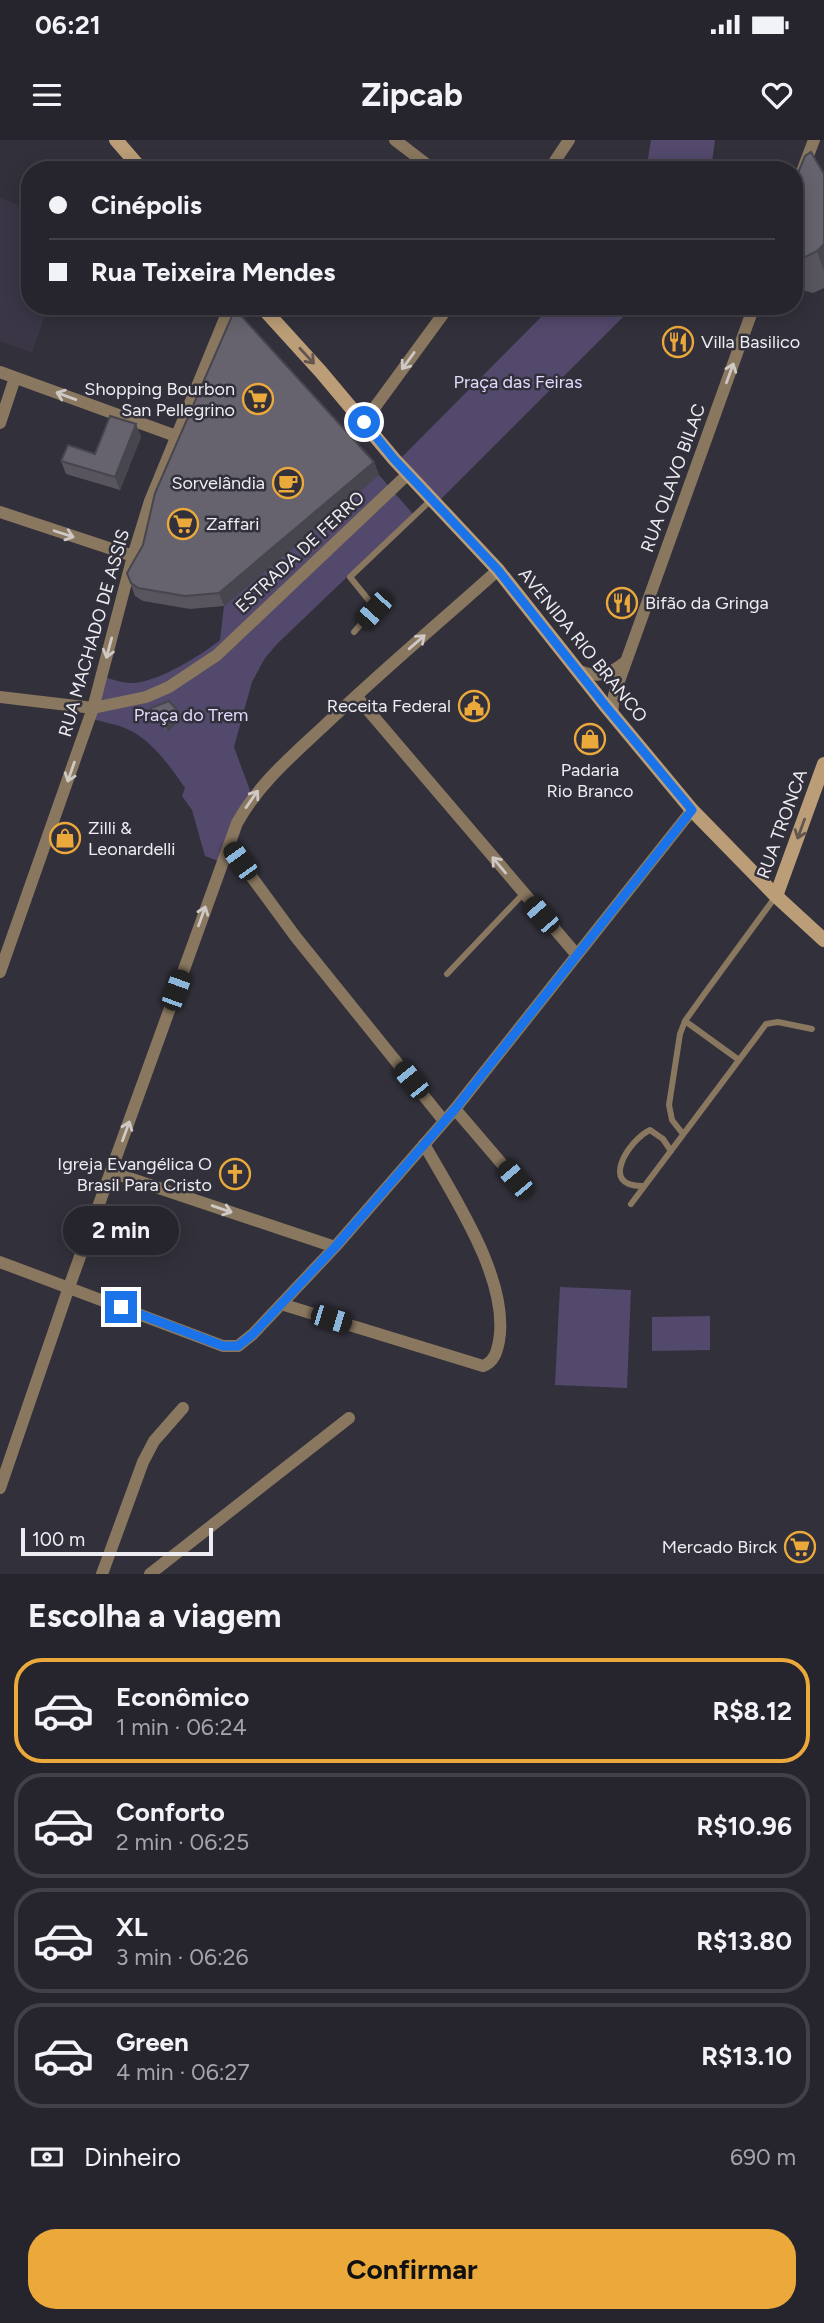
<!DOCTYPE html>
<html lang="pt">
<meta charset="utf-8">
<style>
:root{--surface:#26242c;--page:#2e2c34;--text:#f1f3f6;--muted:#a4a4a9;--line:#424148;--accent:#eca93b}
body{margin:0;font-family:Figtree,sans-serif;background:var(--page);color:var(--text);height:100vh;display:flex;flex-direction:column;font-size:26px;white-space:nowrap}
*{box-sizing:border-box;margin:0}
p{font-size:23px;color:var(--muted)}
.icon{flex:none;width:38px;height:38px;fill:none;stroke:currentColor;stroke-width:2;stroke-linecap:round;stroke-linejoin:round}
.map{position:relative;height:1434px;overflow:hidden}
.details{display:flex;flex-direction:column;background:var(--surface);flex:1}
.details>*{flex:none}
.top-card{position:absolute;left:21px;top:21px;width:782px;height:154px;border-radius:28px;box-shadow:0 4px 18px #0003,0 0 0 2px var(--line);display:grid;align-content:center;height:154px;padding:0 28px;background:var(--surface)}
.scale{position:absolute;left:21px;bottom:18px;width:192px;box-sizing:border-box;padding-left:7px;border:4px solid #edecf2;border-top:0;font-size:19px;line-height:24px;white-space:nowrap;color:#edecf2;-webkit-text-stroke:5px #32303a;paint-order:stroke}
.end{position:absolute;width:32px;height:32px;margin:-16px;border:9px solid #1a73e8;background:#fff;box-shadow:0 0 0 4px #fff}
.from{border-radius:50%}
.bubble{position:absolute;height:49px;border-radius:24px;background:var(--surface);box-shadow:0 4px 18px #0003,0 0 0 2px var(--line);font-size:23px;font-weight:700;line-height:49px;text-align:center}
.car{position:absolute;width:21px;height:42px;margin:-21px -10px;border-radius:9px;box-shadow:0 0 5px 2px #0007;background:linear-gradient(#222 24%,#8ab4d8 0 40%,#222 0 76%,#8ab4d8 0 86%,#222 0)}
.top-card b{display:flex;align-items:center;gap:24px;height:66px;font-size:26px}
.top-card b+b{border-top:2px solid var(--line)}
.top-card i{width:18px;height:18px;background:var(--text)}
ul{padding:0;list-style:none}
li{display:flex;align-items:center;gap:21px;height:105px;margin:0 14px 10px;padding:0 14px;border:4px solid var(--line);border-radius:28px}
li div{flex:1}
li b{display:block;font-size:26px}
li em{font-style:normal;font-weight:700}
li.on{border-color:var(--accent)}
li>.icon{width:63px;height:63px;stroke-width:1.5}
h2{padding:0 28px;font-size:32px;line-height:84px}
.pay{display:flex;align-items:center;gap:18px;height:77px;padding:0 28px;font-size:26px}
.pay p{margin-inline-start:auto}
.primary-button{display:flex;gap:14px;margin-top:auto;padding:14px 28px}
.primary-button a{flex:1;height:80px;border-radius:28px;background:var(--accent);color:#111;font-size:28px;font-weight:700;line-height:80px;text-align:center}
.status{display:flex;justify-content:space-between;align-items:center;height:49px;padding:0 35px;background:var(--surface);direction:ltr}
.status svg{height:19px;fill:currentColor}
header{display:flex;justify-content:space-between;align-items:center;height:91px;padding:0 28px;background:var(--surface);font-size:32px;font-weight:700}
.map>svg:first-child{display:block}
</style>
<div class="status"><b>06:21</b><svg viewBox="0 0 49 12"><path d="M0 12V9h3v3zM5 12V6h3v6zM10 12V3h3v9zM15 12V0h3v12zM26 1h20v11H26zM47 4h2v5h-2z"/></svg></div>
<header><svg class="icon" aria-label="menu" viewBox="0 0 24 24"><path d="M4 6h16M4 12h16M4 18h16"/></svg>Zipcab<svg class="icon" aria-label="heart" viewBox="0 0 24 24"><path d="M12 20l-8-8c-3-5 5-10 8-4 3-6 11-1 8 4z"/></svg></header>
<div class="map">
<svg width="824" height="1434" viewBox="0 0 824 1434">
<rect width="100%" height="100%" fill="#32303a"/>
<path fill="#3a3646" d="M0,58L30,69V166H48L32,213L0,201Z"/>
<path fill="#53496c" d="M651,0H715L711,30H646Z
M552,166H634L440,360L402,317Z
M379,335L413,374L278,503L265,518L252,542L234,607L251,653L221,722L205,716L192,670L182,656L185,648C170,626 151,599 125,588C115,584 103,582 92,579L103,537C112,539 122,543 131,543C155,544 202,515 220,500L224,466Z
M560,1147L631,1150L627,1248L555,1245Z
M710,1176V1210L652,1211V1177Z"/>
<g fill="none" stroke-linecap="round" stroke-linejoin="round">
<path stroke="#89775f" stroke-width="6" d="M354,492L375,468L350,437L431,360
M447,834L523,754
M685,881L739,920
M683,994L672,980L669,965L680,894L685,881L705,853L776,756
M644,1046C597,1048 630,999 650,990L663,999L671,1011
M631,1064L766,884L778,882L812,889"/>
<path stroke="#89775f" stroke-width="12" d="M395,0L434,30
M549,30L569,0
M794,53L814,0
M0,232L176,296
M364,282L449,166
M0,283L15,238
M0,372L133,416
M577,530C596,538 608,536 624,523
M356,556L576,814
M0,557L93,568L146,557L169,547L217,515L408,334
M612,574L614,555L754,166
M229,706L295,796L444,981
M0,832L93,568L133,416L150,361L230,166
M455,969L515,1039
M111,1032L335,1107
M0,1122L223,1206H238L253,1194L335,1107L455,969L692,670
M281,1164L483,1226C494,1222 497,1212 499,1201C510,1140 453,1056 424,1004
M0,1348L69,1147L237,683C259,643 293,615 326,584C382,531 441,481 498,430
M102,1434L143,1322L154,1301L183,1268
M150,1434L349,1278"/>
<path stroke="#bb9e77" stroke-width="14" d="M116,0L142,30
M261,166L321,232L394,319L498,430L604,564L692,670L776,756L824,800
M776,756L824,624"/>
</g>
<path fill="#58555f" d="M824,34V148L813,153L798,149L794,146V36Z
M136,284L141,297L120,350L66,334L61,321L95,314Z
M374,322L379,335L224,466L190,469L143,461L135,456L127,433Z
M152,572H179L181,578L168,592L155,578Z"/>
<path fill="#47454d" d="M824,104V131L817,111Z
M136,284L141,297L120,350L115,337Z
M374,322L379,335L224,466L219,453Z
M179,572L181,578L168,592L165,585Z"/>
<path fill="#66636e" stroke="#47454d" stroke-width="2" d="M811,12L824,34V104L817,111L801,119L794,118V36L798,33L805,16Z
M235,169L374,322L219,453L185,456L138,448L131,443L127,433L143,405L155,353Z
M110,276L136,284L115,337L61,321L68,305L95,314Z
M169,561L179,572L165,585L152,572L151,568Z"/>
<defs><path id="oneway-shaft" d="M-6 0H5M1.5-3L5.5 0L1.5 3" fill="none" stroke-width="1.6" stroke-linecap="round" stroke-linejoin="round" transform="scale(1.75)"/></defs>
<g stroke="#62564f">
<use href="#oneway-shaft" transform="translate(307 216) rotate(47)"/>
<use href="#oneway-shaft" transform="translate(801 689) rotate(110)"/>
</g>
<g stroke="#cfc9c6">
<use href="#oneway-shaft" transform="translate(408 221) rotate(126)"/>
<use href="#oneway-shaft" transform="translate(730 233) rotate(-70)"/>
<use href="#oneway-shaft" transform="translate(66 256) rotate(-160)"/>
<use href="#oneway-shaft" transform="translate(64 394) rotate(18)"/>
<use href="#oneway-shaft" transform="translate(417 502) rotate(-41)"/>
<use href="#oneway-shaft" transform="translate(109 508) rotate(105)"/>
<use href="#oneway-shaft" transform="translate(71 632) rotate(109)"/>
<use href="#oneway-shaft" transform="translate(252 659) rotate(-55)"/>
<use href="#oneway-shaft" transform="translate(499 725) rotate(-130)"/>
<use href="#oneway-shaft" transform="translate(202 776) rotate(-70)"/>
<use href="#oneway-shaft" transform="translate(126 991) rotate(-70)"/>
<use href="#oneway-shaft" transform="translate(222 1069) rotate(19)"/>
</g>
<g fill="none" stroke-linecap="round" stroke-linejoin="round">
<path stroke="#1a73e8" stroke-width="9" d="M121,1167L223,1206H238L253,1194L335,1107L455,969L692,670L604,564L498,430L394,319L364,282"/>
</g>
<defs>
<g id="restaurant-ring" transform="scale(1.575)"><circle r="9.5" fill="#32303a" stroke="#eca93b" stroke-width="1.5"/><path d="M-5-6h1v4h1v-4h1v4h1v-4h1v5L-1.5 .5V6h-2V.5L-5-1ZM5-6V6H3V1.5H1.5Q1.5-4 5-6Z" fill="#eca93b"/></g>
<g id="supermarket-ring" transform="scale(1.575)"><circle r="9.5" fill="#32303a" stroke="#eca93b" stroke-width="1.5"/><path d="M-6-5.5h2.5l.6 2H6L4.5 2H-2.5L-4.4-4H-6ZM-1.5 3.2a1.3 1.3 0 1 0 .1 0ZM3 3.2a1.3 1.3 0 1 0 .1 0Z" fill="#eca93b"/></g>
<g id="cafe-ring" transform="scale(1.575)"><circle r="9.5" fill="#32303a" stroke="#eca93b" stroke-width="1.5"/><path d="M-5.5-4.5H6V0H3Q3 3.5 0 3.5H-2.5Q-5.5 3.5-5.5 0ZM3-3.2v2h1.7v-2ZM-6 4.5H4V6H-6Z" fill="#eca93b"/></g>
<g id="civic-ring" transform="scale(1.575)"><circle r="9.5" fill="#32303a" stroke="#eca93b" stroke-width="1.5"/><path d="M-.6-6.5H3V-4.5H.6V-3L4-1V1h2V6H-6V1h2V-1L-.6-3ZM-1.2 2.5V6h2.4V2.5Z" fill="#eca93b"/></g>
<g id="shop-ring" transform="scale(1.575)"><circle r="9.5" fill="#32303a" stroke="#eca93b" stroke-width="1.5"/><path d="M-5-2.5h2.3a2.7 3.5 0 0 1 5.4 0H5L5.5 6h-11ZM-1.5-2.5h3a1.5 2.3 0 0 0-3 0Z" fill="#eca93b"/></g>
<g id="church-ring" transform="scale(1.575)"><circle r="9.5" fill="#32303a" stroke="#eca93b" stroke-width="1.5"/><path d="M-1.2-6h2.4v3.5h3.3v2.4h-3.3V6h-2.4V-.1h-3.3v-2.4h3.3Z" fill="#eca93b"/></g>
</defs>
<g fill-rule="evenodd">
<use href="#restaurant-ring" x="678" y="202"/>
<use href="#supermarket-ring" x="258" y="259"/>
<use href="#cafe-ring" x="288" y="343"/>
<use href="#supermarket-ring" x="183" y="384"/>
<use href="#restaurant-ring" x="622" y="463"/>
<use href="#civic-ring" x="474" y="566"/>
<use href="#shop-ring" x="590" y="599"/>
<use href="#shop-ring" x="65" y="698"/>
<use href="#church-ring" x="235" y="1034"/>
<use href="#supermarket-ring" x="800" y="1407"/>
</g>
<g text-anchor="middle" dominant-baseline="central" stroke-width="5" stroke-linejoin="round" paint-order="stroke">
<g font-size="18" fill="#edecf2" stroke="#32303a" text-anchor="end">
<text x="701" y="202" text-anchor="start">Villa Basilico</text>
<text x="235" y="249">Shopping Bourbon<tspan x="235" dy="21">San Pellegrino</tspan></text>
<text x="265" y="343">Sorvelândia</text>
<text x="206" y="384" text-anchor="start">Zaffari</text>
<text x="645" y="463" text-anchor="start">Bifão da Gringa</text>
<text x="451" y="566">Receita Federal</text>
<text x="590" y="630" text-anchor="middle">Padaria<tspan x="590" dy="21">Rio Branco</tspan></text>
<text x="88" y="688" text-anchor="start">Zilli &amp;<tspan x="88" dy="21">Leonardelli</tspan></text>
<text x="212" y="1024">Igreja Evangélica O<tspan x="212" dy="21">Brasil Para Cristo</tspan></text>
<text x="777" y="1407">Mercado Birck</text>
</g>
<g font-size="18" fill="#e2d9fd" stroke="#32303a">
<text x="518" y="242">Praça das Feiras</text>
<text x="191" y="575">Praça do Trem</text>
</g>
<g font-size="18" fill="#edecf2" stroke="#32303a">
<text transform="translate(673 338) rotate(-70)">RUA OLAVO BILAC</text>
<text transform="translate(300 412) rotate(-43)">ESTRADA DE FERRO</text>
<text transform="translate(94 493) rotate(-74)">RUA MACHADO DE ASSIS</text>
<text transform="translate(583 505) rotate(51)">AVENIDA RIO BRANCO</text>
<text transform="translate(782 684) rotate(-70)">RUA TRONCA</text>
</g>
</g>
</svg>
<div class="scale">100 m</div>
<i class="end from" style="left:364px;top:282px"></i>
<i class="end" style="left:121px;top:1167px"></i>
<div class="bubble" style="left:63px;top:1066px;width:116px">2 min</div>
<i class="car" style="left:374px;top:470px;rotate:222deg"></i>
<i class="car" style="left:240px;top:721px;rotate:324deg"></i>
<i class="car" style="left:541px;top:775px;rotate:319deg"></i>
<i class="car" style="left:176px;top:850px;rotate:20deg"></i>
<i class="car" style="left:411px;top:940px;rotate:321deg"></i>
<i class="car" style="left:515px;top:1039px;rotate:320deg"></i>
<i class="car" style="left:331px;top:1179px;rotate:107deg"></i>
<div class="top-card">
<b><i class="from"></i>Cinépolis</b>
<b><i></i>Rua Teixeira Mendes</b>
</div>
</div>
<section class="details">
<h2>Escolha a viagem</h2>
<ul>
<li class="on"><svg class="icon" aria-label="car" viewBox="0 0 24 24"><path d="M5 17H2v-5l4-1 3-4h7l3 4 3 1v5h-3M9 17h6M6 11h13"/><circle cx="7" cy="17" r="2"/><circle cx="17" cy="17" r="2"/></svg><div><b>Econômico</b><p>1 min · 06:24</p></div><em>R$8.12</em></li>
<li><svg class="icon" aria-label="car" viewBox="0 0 24 24"><path d="M5 17H2v-5l4-1 3-4h7l3 4 3 1v5h-3M9 17h6M6 11h13"/><circle cx="7" cy="17" r="2"/><circle cx="17" cy="17" r="2"/></svg><div><b>Conforto</b><p>2 min · 06:25</p></div><em>R$10.96</em></li>
<li><svg class="icon" aria-label="car" viewBox="0 0 24 24"><path d="M5 17H2v-5l4-1 3-4h7l3 4 3 1v5h-3M9 17h6M6 11h13"/><circle cx="7" cy="17" r="2"/><circle cx="17" cy="17" r="2"/></svg><div><b>XL</b><p>3 min · 06:26</p></div><em>R$13.80</em></li>
<li><svg class="icon" aria-label="car" viewBox="0 0 24 24"><path d="M5 17H2v-5l4-1 3-4h7l3 4 3 1v5h-3M9 17h6M6 11h13"/><circle cx="7" cy="17" r="2"/><circle cx="17" cy="17" r="2"/></svg><div><b>Green</b><p>4 min · 06:27</p></div><em>R$13.10</em></li>
</ul>
<div class="pay"><svg class="icon" aria-label="cash" viewBox="0 0 24 24"><path d="M3 7h18v10H3z"/><circle cx="12" cy="12" r="2"/></svg>Dinheiro<p>690 m</p></div>
<div class="primary-button"><a>Confirmar</a></div>
</section>
